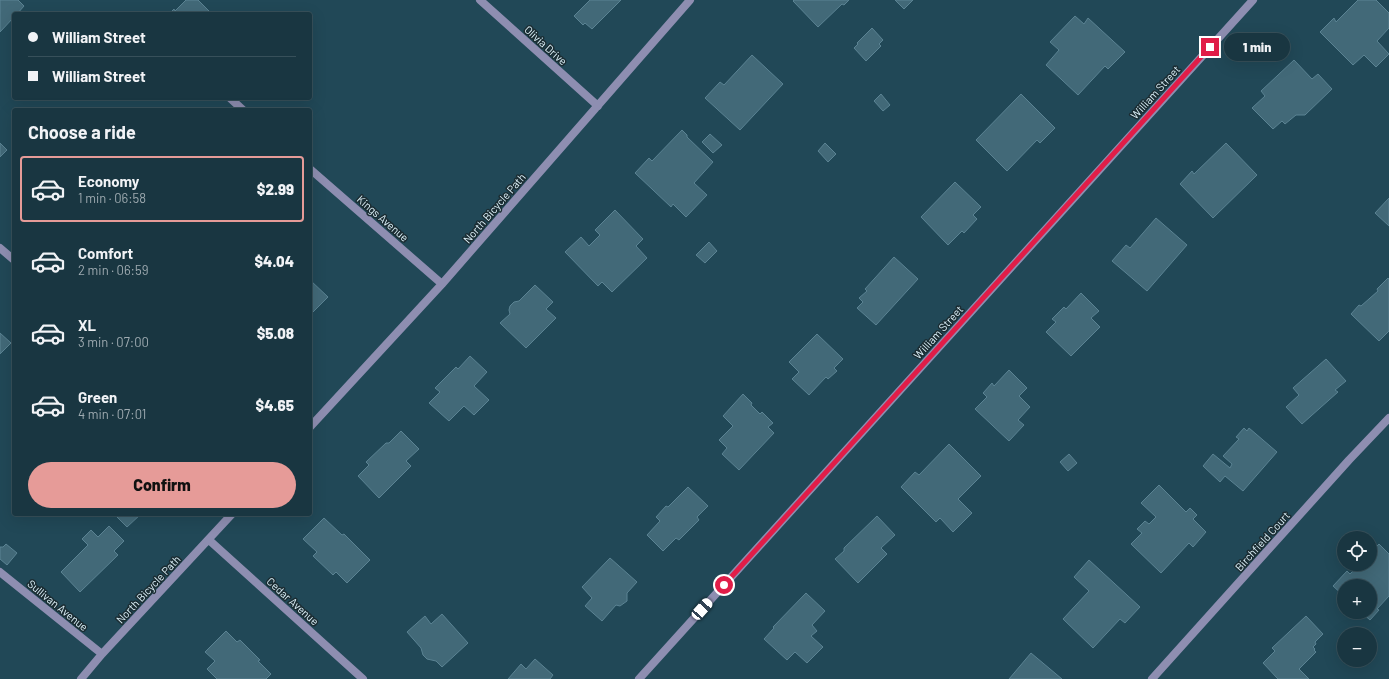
<!DOCTYPE html>
<meta charset="utf-8">
<style>
:root{--surface:#193641;--page:#223e48;--text:#f1f3f6;--muted:#9fabb1;--line:#37505a;--accent:#e69b98}
body{margin:0;font-family:Barlow,sans-serif;background:var(--page);color:var(--text);height:100vh;display:flex;flex-direction:column;font-size:15px;white-space:nowrap}
*{box-sizing:border-box;margin:0}
p{font-size:13px;color:var(--muted)}
.icon{flex:none;width:22px;height:22px;fill:none;stroke:currentColor;stroke-width:2;stroke-linecap:round;stroke-linejoin:round}
.map{position:relative;flex:1;overflow:hidden}
.panel{position:absolute;left:12px;top:108px;width:300px;height:408px;display:flex;flex-direction:column;background:var(--surface);border-radius:4px;box-shadow:0 4px 16px #0002,0 0 0 1px var(--line)}
.panel>*{flex:none}
.banner{position:absolute;left:12px;top:12px;width:300px;height:88px;border-radius:4px;box-shadow:0 4px 16px #0002,0 0 0 1px var(--line);display:grid;align-content:center;height:88px;padding:0 16px;background:var(--surface)}
.buttons{position:absolute;left:1337px;top:531px;display:grid;gap:8px}
.buttons a{display:grid;place-items:center;width:40px;height:40px;border-radius:50%;background:var(--surface);box-shadow:0 4px 16px #0002,0 0 0 1px var(--line);font-size:20px}
.end{position:absolute;width:18px;height:18px;margin:-9px;border:5px solid #e11d48;background:#fff;box-shadow:0 0 0 2px #fff}
.from{border-radius:50%}
.bubble{position:absolute;height:28px;border-radius:14px;background:var(--surface);box-shadow:0 4px 16px #0002,0 0 0 1px var(--line);font-size:13px;font-weight:800;line-height:28px;text-align:center}
.car{position:absolute;width:12px;height:24px;margin:-12px -6px;border-radius:5px;box-shadow:0 0 3px 1px #0007;background:linear-gradient(#fff 24%,#345 0 40%,#fff 0 76%,#345 0 86%,#fff 0)}
.banner b{display:flex;align-items:center;gap:14px;height:38px;font-size:15px}
.banner b+b{border-top:1px solid var(--line)}
.banner i{width:10px;height:10px;background:var(--text)}
ul{padding:0;list-style:none}
li{display:flex;align-items:center;gap:12px;height:66px;margin:0 8px 6px;padding:0 8px;border:2px solid transparent;border-radius:4px}
li div{flex:1}
li b{display:block;font-size:15px}
li em{font-style:normal;font-weight:800}
li.current{border-color:var(--accent)}
li>.icon{width:36px;height:36px;stroke-width:1.5}
h2{padding:0 16px;font-size:18px;line-height:48px}
.cta{display:flex;gap:8px;margin-top:auto;padding:8px 16px}
.cta a{flex:1;height:46px;border-radius:24px;background:var(--accent);color:#111;font-size:16px;font-weight:800;line-height:46px;text-align:center}
.map>svg:first-child{display:block}
</style>
<div class="map">
<svg width="1389" height="679" viewBox="0 0 1389 679">
<rect width="100%" height="100%" fill="#214857"/>
<path fill="#426978" stroke="#5b8393" d="M0,0H18L24,6L17,14H14V17L0,32Z
M186,0H198L212,14H169L174,9L175,11Z
M590,0H621L592,29L585,23L583,25L574,16Z
M794,0H849L844,5L842,4L818,27L793,1Z
M895,0H913L904,9Z
M1358,0H1376L1389,13V28L1377,41L1389,54L1376,67L1364,55L1353,65L1320,32L1334,18L1336,22Z
M1075,16L1084,24L1088,18L1125,52L1108,69L1105,66L1078,95L1046,65L1059,50L1050,42Z
M872,28L883,40L879,44L881,46L866,61L854,48L858,44L857,43Z
M752,55L783,84L740,130L705,98L720,82L724,85Z
M1294,60L1312,79L1318,74L1332,89L1305,115H1296L1285,124L1282,121L1273,129L1252,108L1265,96L1261,91Z
M881,94L890,105L883,111L874,101Z
M1021,94L1055,128L1040,143L1037,140L1007,171L976,140Z
M682,130L687,135V137L713,162L694,183L707,195L686,217L673,204L671,207L635,173L649,158L652,161Z
M710,134L722,145L713,153L702,142Z
M0,143L7,150L0,157Z
M825,143L836,154L828,162L818,151Z
M1226,143L1257,175L1213,218L1180,184L1192,171L1194,174Z
M955,182L981,207L973,215L977,219L964,233L962,231L948,245L921,217Z
M1389,198V226L1375,213Z
M615,210L643,239L636,246L647,258L612,292L602,282L598,286L565,252L581,237L589,246L600,235L595,230Z
M1156,218L1187,245L1147,291L1112,261L1126,245L1130,248Z
M709,242L717,251L705,263L696,255Z
M894,257L918,279L876,325L857,308L863,302L859,298L867,291L865,289Z
M1388,278L1389,279V331L1379,341L1351,314L1359,305L1361,306L1378,291L1377,289Z
M310,280L328,297L310,315Z
M535,285L553,302L546,309L556,318L526,348L500,323L510,314L509,310L510,306L514,302L519,301Z
M1081,293L1099,311L1091,318L1100,327L1071,356L1046,332L1056,322L1052,319L1064,307L1066,309Z
M0,333L11,343L0,354Z
M817,334L843,359L834,368L837,371L828,379L826,377L809,395L792,379L799,372L789,362Z
M470,356L487,372L474,386L489,400L474,415L464,406L449,421L429,403L440,392L435,388L456,367L458,369Z
M1326,359L1346,381L1335,390L1338,392L1302,424L1286,407L1299,395L1293,388Z
M1009,370L1027,388L1019,396L1030,407L1018,420L1024,425L1009,441L975,409L987,397L983,393L992,383L994,386Z
M743,394L752,403L751,405L760,414L762,412L773,423L768,427L774,433L739,470L722,454L727,448L719,440L733,426L723,416Z
M1244,428L1247,431L1249,428L1277,452L1243,491L1225,476L1220,482L1203,466L1213,454L1230,468L1232,464L1223,456L1239,439L1236,437Z
M401,431L419,449L406,461L411,466L379,498L358,476L369,465L366,462L386,443H389Z
M949,444L981,476L958,499L972,513L953,532L940,518L936,522L901,487L915,472L919,475Z
M1069,454L1077,463L1068,471L1060,462Z
M1159,485L1186,512L1190,508L1197,515L1193,519L1206,532L1193,547L1189,543L1161,573L1131,544L1142,533L1137,529L1145,521L1149,524L1156,517L1141,503Z
M688,487L708,506L697,517L699,520L679,540L676,538L663,551L647,535L660,521L656,517L666,506L668,507Z
M114,514H141L127,527Z
M877,516L895,535L881,548L887,554L858,583L835,559L844,551V548Z
M324,518L342,535L344,534L370,560L347,583L336,572L333,575L313,556L317,552L303,539Z
M109,526L124,541L114,551L118,555L80,592L61,572L88,545L82,539L91,530L98,537Z
M6,544L17,553L7,565L0,559V547H3Z
M1379,544L1389,554V596L1377,609L1379,610L1370,620L1361,612H1370V586H1344V596L1333,586L1347,571L1350,574L1360,564H1370V553Z
M610,558L637,582L627,593V601L620,606L616,605L602,621L585,606L592,598L582,587Z
M1089,560L1140,607L1125,623L1120,619L1093,648L1063,619L1089,591L1074,577Z
M806,593L825,611L812,625L817,631L811,636L823,647L807,663L795,652L787,660L764,639L774,628L773,627Z
M442,614L468,643L442,667L436,661L427,659L423,655L421,648L407,632L425,616L431,624Z
M1306,616L1323,634L1315,642L1316,644L1313,647L1315,649L1314,650L1316,652L1299,669L1309,679H1278L1263,663L1275,651L1272,648Z
M226,631L237,642L240,640L260,660L258,661L271,674L266,679H217L207,669L215,661L205,652Z
M1031,653L1062,679H1009Z
M535,659L553,675L550,679H508L521,664L526,669Z"/>
<g fill="none" stroke-linecap="round" stroke-linejoin="round">
<path stroke="#8e8eb1" stroke-width="8" d="M480,0L598,106
M230,98L243,110
M310,169L442,284
M0,248L14,260
M310,427L442,284L690,0
M209,540L363,679
M0,572L102,654
M81,679L102,654L232,514
M639,679L1253,0
M1152,679L1349,460L1389,418"/>
</g>
<g fill="none" stroke-linecap="round" stroke-linejoin="round">
<path stroke="#e11d48" stroke-width="5" d="M724,585L1210,47"/>
</g>
<g text-anchor="middle" dominant-baseline="central" stroke-width="3" stroke-linejoin="round" paint-order="stroke">
<g font-size="11" fill="#def3fb" stroke="#1b2c32">
<text transform="translate(546 45) rotate(42)">Olivia Drive</text>
<text transform="translate(1155 92) rotate(-48)">William Street</text>
<text transform="translate(494 208) rotate(-49)">North Bicycle Path</text>
<text transform="translate(383 218) rotate(41)">Kings Avenue</text>
<text transform="translate(938 332) rotate(-48)">William Street</text>
<text transform="translate(1262 541) rotate(-48)">Birchfield Court</text>
<text transform="translate(148 589) rotate(-47)">North Bicycle Path</text>
<text transform="translate(293 601) rotate(42)">Cedar Avenue</text>
<text transform="translate(58 605) rotate(39)">Sullivan Avenue</text>
</g>
</g>
</svg>
<div class="buttons">
<a><svg class="icon" aria-label="locate" viewBox="0 0 24 24"><circle cx="12" cy="12" r="6"/><path d="M12 2v4M12 18v4M2 12h4M18 12h4"/></svg></a>
<a>+</a>
<a>−</a>
</div>
<i class="end from" style="left:724px;top:585px"></i>
<i class="end" style="left:1210px;top:47px"></i>
<div class="bubble" style="left:1224px;top:33px;width:66px">1 min</div>
<i class="car" style="left:702px;top:609px;rotate:42deg"></i>
<div class="banner">
<b><i class="from"></i>William Street</b>
<b><i></i>William Street</b>
</div>
<section class="panel">
<h2>Choose a ride</h2>
<ul>
<li class="current"><svg class="icon" aria-label="car" viewBox="0 0 24 24"><path d="M5 17H2v-5l4-1 3-4h7l3 4 3 1v5h-3M9 17h6M6 11h13"/><circle cx="7" cy="17" r="2"/><circle cx="17" cy="17" r="2"/></svg><div><b>Economy</b><p>1 min · 06:58</p></div><em>$2.99</em></li>
<li><svg class="icon" aria-label="car" viewBox="0 0 24 24"><path d="M5 17H2v-5l4-1 3-4h7l3 4 3 1v5h-3M9 17h6M6 11h13"/><circle cx="7" cy="17" r="2"/><circle cx="17" cy="17" r="2"/></svg><div><b>Comfort</b><p>2 min · 06:59</p></div><em>$4.04</em></li>
<li><svg class="icon" aria-label="car" viewBox="0 0 24 24"><path d="M5 17H2v-5l4-1 3-4h7l3 4 3 1v5h-3M9 17h6M6 11h13"/><circle cx="7" cy="17" r="2"/><circle cx="17" cy="17" r="2"/></svg><div><b>XL</b><p>3 min · 07:00</p></div><em>$5.08</em></li>
<li><svg class="icon" aria-label="car" viewBox="0 0 24 24"><path d="M5 17H2v-5l4-1 3-4h7l3 4 3 1v5h-3M9 17h6M6 11h13"/><circle cx="7" cy="17" r="2"/><circle cx="17" cy="17" r="2"/></svg><div><b>Green</b><p>4 min · 07:01</p></div><em>$4.65</em></li>
</ul>
<div class="cta"><a>Confirm</a></div>
</section>
</div>
